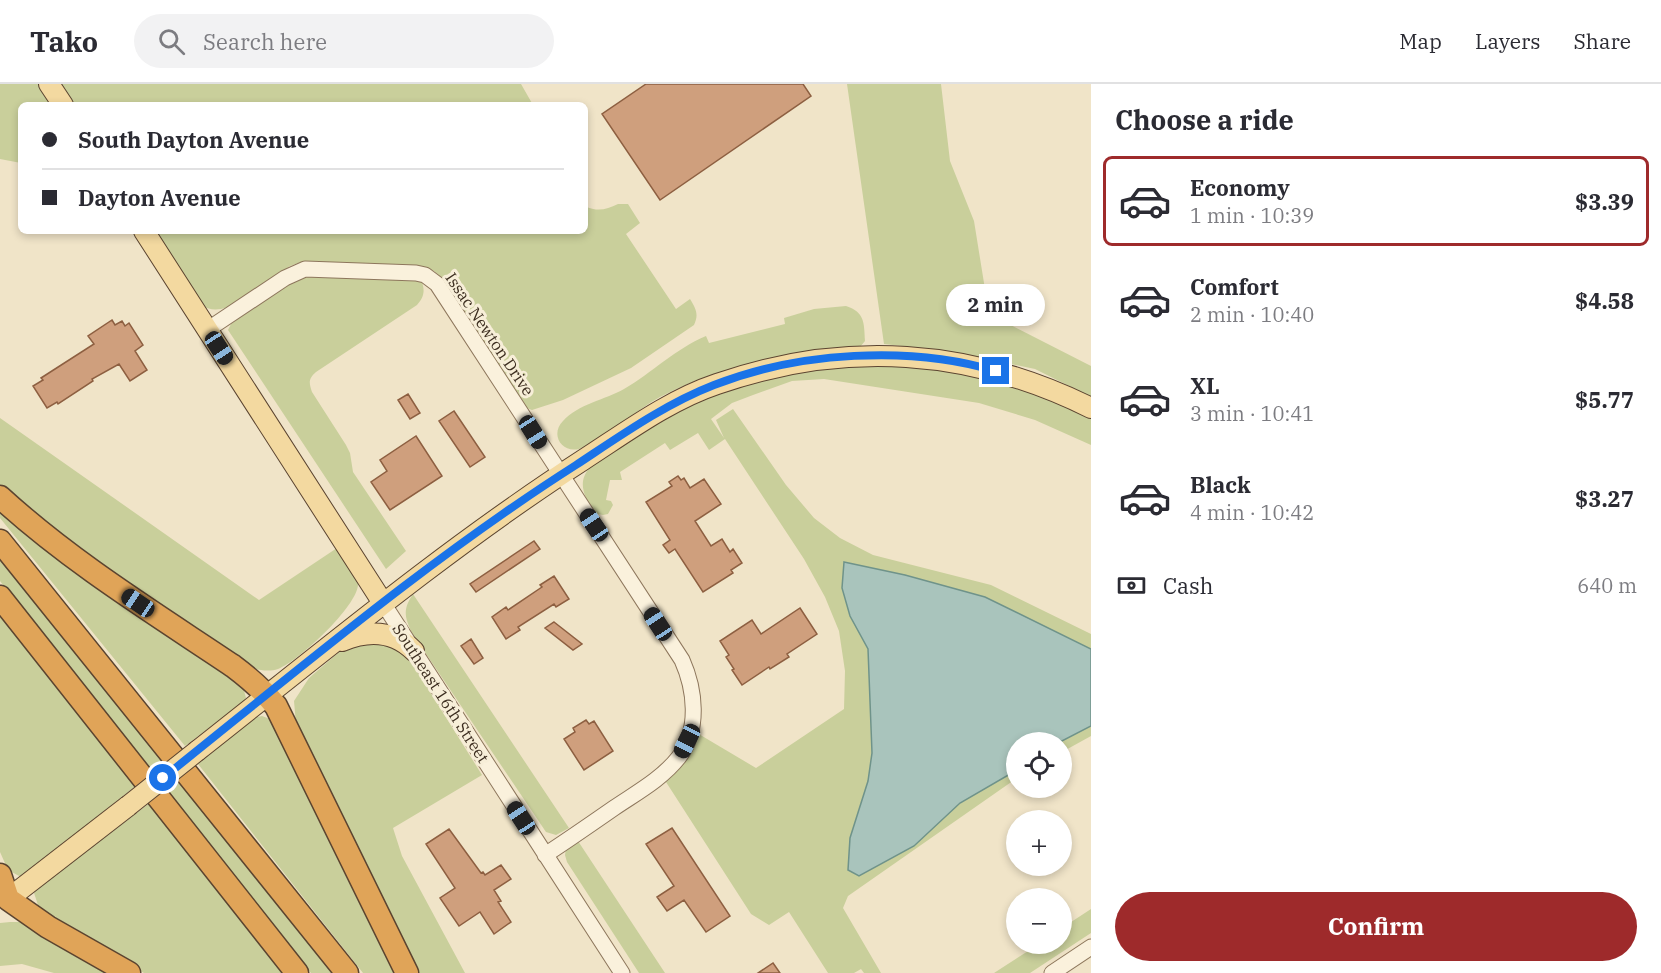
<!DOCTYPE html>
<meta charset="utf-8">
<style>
:root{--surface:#fff;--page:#f2f2f3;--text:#2b2b33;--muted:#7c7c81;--line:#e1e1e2;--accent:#9e2a2b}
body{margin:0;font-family:"IBM Plex Serif",serif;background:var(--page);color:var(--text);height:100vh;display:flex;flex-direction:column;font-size:22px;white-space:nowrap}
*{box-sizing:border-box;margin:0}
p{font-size:20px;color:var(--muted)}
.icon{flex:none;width:33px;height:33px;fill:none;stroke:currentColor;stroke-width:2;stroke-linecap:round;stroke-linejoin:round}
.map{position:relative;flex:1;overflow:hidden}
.sheet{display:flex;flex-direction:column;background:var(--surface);width:570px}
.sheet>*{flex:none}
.banner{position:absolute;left:18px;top:18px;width:570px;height:132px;border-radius:9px;box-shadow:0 3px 9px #0003;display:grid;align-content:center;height:132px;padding:0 24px;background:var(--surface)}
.tools{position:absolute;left:1006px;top:648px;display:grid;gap:12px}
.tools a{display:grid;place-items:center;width:66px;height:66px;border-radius:50%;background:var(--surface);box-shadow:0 3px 9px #0003;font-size:30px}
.end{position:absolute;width:27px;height:27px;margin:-14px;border:8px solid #1a73e8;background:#fff;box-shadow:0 0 0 3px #fff}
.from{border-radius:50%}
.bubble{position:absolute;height:42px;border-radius:21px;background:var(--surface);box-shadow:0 3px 9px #0003;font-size:20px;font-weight:700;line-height:42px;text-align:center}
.car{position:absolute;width:18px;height:36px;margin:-18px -9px;border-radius:8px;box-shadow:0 0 4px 2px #0007;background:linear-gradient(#222 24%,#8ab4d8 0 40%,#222 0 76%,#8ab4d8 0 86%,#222 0)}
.banner b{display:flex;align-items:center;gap:21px;height:57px;font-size:22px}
.banner b+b{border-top:2px solid var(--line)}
.banner i{width:15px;height:15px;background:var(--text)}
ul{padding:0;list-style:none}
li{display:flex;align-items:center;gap:18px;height:90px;margin:0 12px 9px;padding:0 12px;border:3px solid transparent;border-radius:9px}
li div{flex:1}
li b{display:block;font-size:22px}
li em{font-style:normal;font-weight:700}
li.selected{border-color:var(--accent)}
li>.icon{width:54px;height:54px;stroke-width:1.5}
h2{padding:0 24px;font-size:27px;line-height:72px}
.pay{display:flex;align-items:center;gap:15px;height:66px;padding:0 24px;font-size:22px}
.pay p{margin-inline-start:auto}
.primary-button{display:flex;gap:12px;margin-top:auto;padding:12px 24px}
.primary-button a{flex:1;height:69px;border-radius:36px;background:var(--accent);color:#fff;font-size:24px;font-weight:700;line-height:69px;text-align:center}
header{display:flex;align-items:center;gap:36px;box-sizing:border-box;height:84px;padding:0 30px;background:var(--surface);border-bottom:2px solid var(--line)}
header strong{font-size:28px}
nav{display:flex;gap:33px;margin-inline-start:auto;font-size:21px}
.search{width:420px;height:54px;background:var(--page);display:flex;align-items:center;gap:15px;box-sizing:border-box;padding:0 21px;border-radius:33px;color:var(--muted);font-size:22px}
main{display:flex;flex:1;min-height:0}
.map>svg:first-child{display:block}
</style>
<header>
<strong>Tako</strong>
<div class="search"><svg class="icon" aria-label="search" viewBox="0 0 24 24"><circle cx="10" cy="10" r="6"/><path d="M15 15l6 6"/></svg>Search here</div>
<nav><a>Map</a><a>Layers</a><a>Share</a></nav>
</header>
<main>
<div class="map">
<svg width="1091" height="889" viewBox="0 0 1091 889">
<rect width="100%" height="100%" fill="#f0e4c8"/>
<path fill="#c9cf9b" d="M0,0H39L52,21H21V79L0,75Z
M59,0H521L533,21H73Z
M847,0H941L950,77L974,137L989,230L1091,282V313L1035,285L954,268L884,260Z
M618,120H628L640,139L626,150L676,225L690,215C696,225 699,230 694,241L631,284L563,316L532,326L527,324L522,316L441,193L434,187L417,181L301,178L290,182C273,194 240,222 221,225C213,226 208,225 202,222L154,147H585V122C597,128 606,126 618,120Z
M315,192L416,196L422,198C425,207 424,213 417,221L316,288C308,295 309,299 312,308L346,361L350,369L353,388L406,467L386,485L228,246L231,240L239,234L293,198L301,194Z
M846,222C865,228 864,239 865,257L860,263C790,270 723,280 660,313C633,328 606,354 579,365C561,369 550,350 563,337C578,320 605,316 624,305C653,288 675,265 706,252L709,259L785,240L784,234L814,225Z
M836,280L943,284L1033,306L1091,333V361L1035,336L979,319L824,295L792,297L753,311L732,319L711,335L724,354L716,336L733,325L786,401L814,434L840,454L873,471L991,501L1091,550V652L1062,668V658H1017V694L848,812L843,824L881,889H864L861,885L854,889H828L789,828L769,841L751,830L666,698C680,685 694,669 697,649L756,684L844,625L845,587L839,547L825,513L804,475L725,355L709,366L698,349L670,366L665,359L620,388L622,396H610L606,416L611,417L613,421L608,430L603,431L594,429C587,416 577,402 587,387C594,376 613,368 624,361C660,337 697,316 738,302C766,292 806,286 836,280Z
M0,334L259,516L337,464C344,473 358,487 358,499C360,520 298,578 278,585C269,588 260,586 251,584L92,474L0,402Z
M0,422L243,603L246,614L241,620L185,662L0,434Z
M0,470L333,889H311L0,497Z
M413,510L569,744L556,751L546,748L412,549C404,532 403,525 413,510Z
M0,527L137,701L21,793L8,786L0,768Z
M371,554L405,568L482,691L393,744L402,772L465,889H417L296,640L294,617L309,594L345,563Z
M262,632L270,635L278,642L397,889H363L198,680L253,634Z
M151,718L286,889H144L59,841L39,824L34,809L37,805Z
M578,757L665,889H639L567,778L565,771L566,765Z
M1091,825V849L1030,889H994L1039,860H1062V844Z
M10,838H24L113,889H54L22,880L0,882V839Z"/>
<path fill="#a9c4bc" stroke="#6f938a" stroke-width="1.5" d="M844,478L905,491L985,513L1091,565V642L1060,658H1017V686L960,719L914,762L859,792L848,786L850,754L868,697L872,669L868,565L850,532L842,504Z"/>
<path fill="#cf9f7d" stroke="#8d5f41" stroke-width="1.5" d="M646,0H803L811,12L660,116L602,30Z
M112,236L115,241L122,237L125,242L129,239L143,261L135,267L147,286L130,297L119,280L92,295L93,297L58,320L57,318L47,324L33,302L43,296L41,294L94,260L88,252Z
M408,310L420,329L410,335L398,316Z
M454,327L485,373L470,383L439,337Z
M416,352L442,392L390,426L371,398L387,387L380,376Z
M678,392L681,396L684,394L690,404L704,395L721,420L695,437L711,462L722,455L730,468L733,465L742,479L731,486L733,489L703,508L675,465L669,469L663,461L670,456L646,418L672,402L669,398Z
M534,457L540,465L476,508L470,500Z
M554,492L569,515L556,523L554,520L518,543L520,546L506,555L492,533L506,523L508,526L542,503L540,501Z
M800,524L817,550L787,570L789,573L770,585L769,583L742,601L732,586L734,585L726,573L729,571L720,557L752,536L761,550Z
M554,538L582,560L573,566L545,544Z
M471,555L483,574L474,580L461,562Z
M586,636L589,640L594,637L613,667L584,686L564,655L575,648L573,644Z
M672,744L730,832L706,848L684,816L667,827L657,813L674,802L646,760Z
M449,745L481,789L483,788L485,791L501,781L511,795L494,806L501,817L498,818L511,838L494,850L480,828L459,842L440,814L455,804L426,760Z
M773,879L780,889H758Z"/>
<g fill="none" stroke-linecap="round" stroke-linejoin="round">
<g stroke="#8d765c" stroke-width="17">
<path id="minor" d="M207,246L285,194L305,185L416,189L425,191L437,200L682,576C695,605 700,645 679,673C662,695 636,709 614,724C591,740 568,756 545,771
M383,519L622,889
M1052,889L1091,863"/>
</g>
<g stroke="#5b4430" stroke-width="22">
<path id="major" d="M49,0L63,21
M144,147L383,519
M342,557C368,546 393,546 414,567
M197,667C324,567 447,464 583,376C625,349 669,316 717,300C844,256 971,264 1091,324
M8,815L128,722"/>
</g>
<g stroke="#5b4430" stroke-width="25">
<path id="highway" d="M0,413C71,478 154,529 233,582C249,594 263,606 276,622L407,889
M0,457L347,889
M0,513L297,889
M0,791L8,815L48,843L129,889"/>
</g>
<use href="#minor" stroke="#faf1dc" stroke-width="15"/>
<use href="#major" stroke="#f3d9a0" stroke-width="20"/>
<use href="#highway" stroke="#e0a458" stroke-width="22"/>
<g stroke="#5b4430" stroke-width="22" stroke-linecap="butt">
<path id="major-bridge" d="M128,722L197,667"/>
</g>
<use href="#major-bridge" stroke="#f3d9a0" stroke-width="20"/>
</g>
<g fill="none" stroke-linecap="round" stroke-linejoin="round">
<path stroke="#1a73e8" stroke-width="8" d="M163,694C297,587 430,474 576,381C620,352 665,320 714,301C798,268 910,261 996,287"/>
</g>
<g text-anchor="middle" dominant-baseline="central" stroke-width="6" stroke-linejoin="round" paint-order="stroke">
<g font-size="16" fill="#3d2e20" stroke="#f7eed8">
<text transform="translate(490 250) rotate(56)">Issac Newton Drive</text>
<text transform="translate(441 609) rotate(57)">Southeast 16th Street</text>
</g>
</g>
</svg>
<div class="tools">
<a><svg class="icon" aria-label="locate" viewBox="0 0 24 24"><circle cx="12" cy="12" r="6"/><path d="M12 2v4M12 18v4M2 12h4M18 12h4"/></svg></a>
<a>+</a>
<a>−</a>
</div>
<i class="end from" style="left:163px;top:694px"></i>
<i class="end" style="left:996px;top:287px"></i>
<div class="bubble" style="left:946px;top:200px;width:99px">2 min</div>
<i class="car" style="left:219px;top:264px;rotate:147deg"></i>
<i class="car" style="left:533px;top:348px;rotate:148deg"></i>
<i class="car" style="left:594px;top:441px;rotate:326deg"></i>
<i class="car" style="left:138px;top:519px;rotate:304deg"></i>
<i class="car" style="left:658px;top:540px;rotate:327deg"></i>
<i class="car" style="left:687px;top:657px;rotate:206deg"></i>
<i class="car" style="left:521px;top:734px;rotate:327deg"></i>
<div class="banner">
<b><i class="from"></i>South Dayton Avenue</b>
<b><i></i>Dayton Avenue</b>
</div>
</div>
<section class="sheet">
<h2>Choose a ride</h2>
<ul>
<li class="selected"><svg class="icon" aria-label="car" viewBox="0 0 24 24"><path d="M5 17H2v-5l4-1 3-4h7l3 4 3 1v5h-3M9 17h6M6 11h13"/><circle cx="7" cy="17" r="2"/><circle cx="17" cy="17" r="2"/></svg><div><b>Economy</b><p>1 min · 10:39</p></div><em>$3.39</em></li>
<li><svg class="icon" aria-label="car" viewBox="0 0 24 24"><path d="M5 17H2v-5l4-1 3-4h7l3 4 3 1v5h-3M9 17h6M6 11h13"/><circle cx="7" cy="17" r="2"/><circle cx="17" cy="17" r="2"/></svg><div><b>Comfort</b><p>2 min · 10:40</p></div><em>$4.58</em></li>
<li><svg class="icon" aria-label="car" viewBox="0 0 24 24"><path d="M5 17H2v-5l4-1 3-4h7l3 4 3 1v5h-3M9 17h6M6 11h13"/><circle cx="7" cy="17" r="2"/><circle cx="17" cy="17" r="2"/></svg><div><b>XL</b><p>3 min · 10:41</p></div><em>$5.77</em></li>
<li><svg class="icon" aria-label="car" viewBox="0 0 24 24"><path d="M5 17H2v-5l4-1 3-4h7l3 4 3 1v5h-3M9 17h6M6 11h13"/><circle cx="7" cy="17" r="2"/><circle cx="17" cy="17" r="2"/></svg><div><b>Black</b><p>4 min · 10:42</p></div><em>$3.27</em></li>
</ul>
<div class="pay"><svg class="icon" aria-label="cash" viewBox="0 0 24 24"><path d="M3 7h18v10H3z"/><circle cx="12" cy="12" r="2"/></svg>Cash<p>640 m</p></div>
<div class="primary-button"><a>Confirm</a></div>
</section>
</main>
